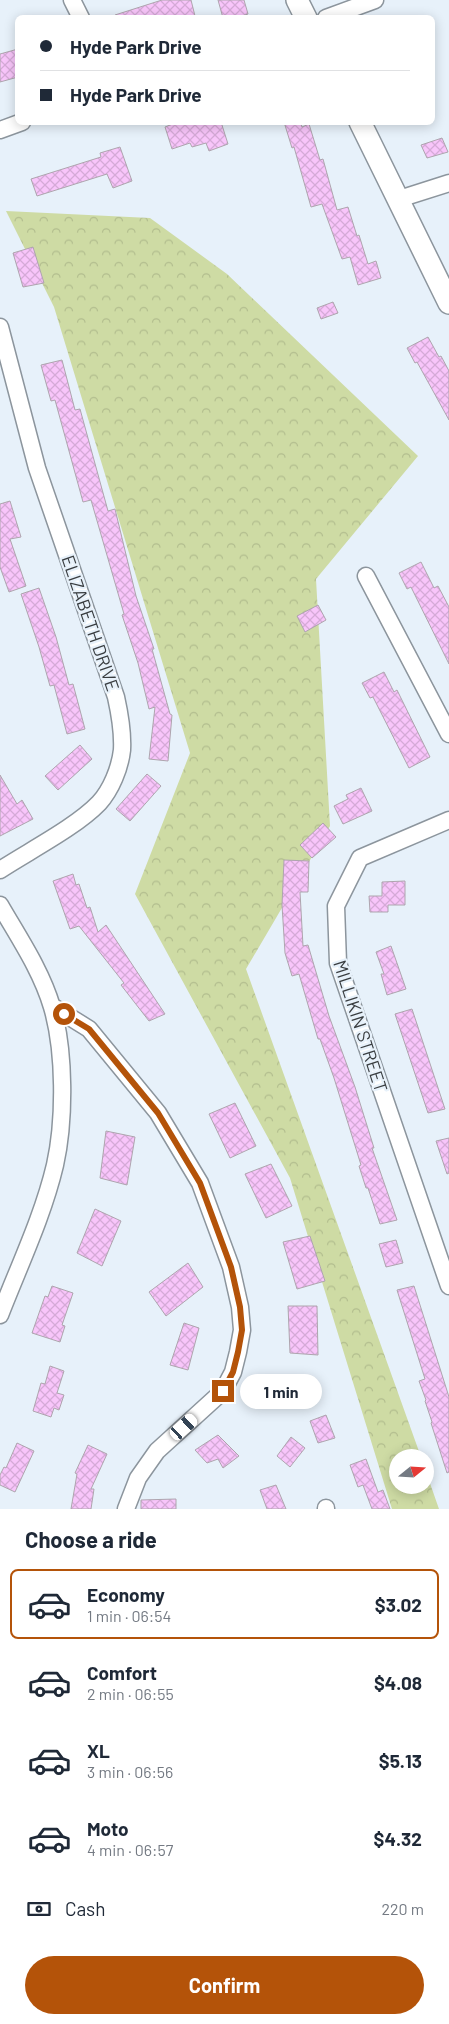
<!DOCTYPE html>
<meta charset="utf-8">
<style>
:root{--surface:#fff;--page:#f2f2f3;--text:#1f2937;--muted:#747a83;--line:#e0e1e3;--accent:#b45309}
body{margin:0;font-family:Barlow,sans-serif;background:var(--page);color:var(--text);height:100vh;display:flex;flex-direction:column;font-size:19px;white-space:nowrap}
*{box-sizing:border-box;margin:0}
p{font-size:16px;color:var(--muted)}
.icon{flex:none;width:28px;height:28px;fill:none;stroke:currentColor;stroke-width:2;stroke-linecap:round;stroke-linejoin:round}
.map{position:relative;height:1509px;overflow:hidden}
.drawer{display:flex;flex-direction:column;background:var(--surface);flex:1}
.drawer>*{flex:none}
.hud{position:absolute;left:15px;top:15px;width:420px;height:110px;border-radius:8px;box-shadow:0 2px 12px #0003;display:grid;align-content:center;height:110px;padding:0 25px;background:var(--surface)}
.needle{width:32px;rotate:72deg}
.controls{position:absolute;left:389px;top:1449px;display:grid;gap:10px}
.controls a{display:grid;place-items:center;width:45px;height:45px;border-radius:50%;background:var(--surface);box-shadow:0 2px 12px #0003;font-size:25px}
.end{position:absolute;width:22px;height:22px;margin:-11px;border:6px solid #b45309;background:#fff;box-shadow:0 0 0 2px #fff}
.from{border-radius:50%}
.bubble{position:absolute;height:35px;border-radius:18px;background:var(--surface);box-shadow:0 2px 12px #0003;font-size:16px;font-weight:700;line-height:35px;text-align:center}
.car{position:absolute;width:15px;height:30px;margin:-15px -8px;border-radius:6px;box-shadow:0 0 4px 1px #0007;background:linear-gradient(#fff 24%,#345 0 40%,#fff 0 76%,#345 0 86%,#fff 0)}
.hud b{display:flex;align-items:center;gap:18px;height:48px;font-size:19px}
.hud b+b{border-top:1px solid var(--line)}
.hud i{width:12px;height:12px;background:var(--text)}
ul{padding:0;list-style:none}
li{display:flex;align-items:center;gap:15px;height:70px;margin:0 10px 8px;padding:0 15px;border:2px solid transparent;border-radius:8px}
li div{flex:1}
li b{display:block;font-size:19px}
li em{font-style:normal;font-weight:700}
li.on{border-color:var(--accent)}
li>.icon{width:45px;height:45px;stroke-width:1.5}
h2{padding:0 25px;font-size:22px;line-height:60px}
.pay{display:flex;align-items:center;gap:12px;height:55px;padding:0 25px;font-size:19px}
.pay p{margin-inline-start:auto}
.primary-button{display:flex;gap:10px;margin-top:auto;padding:10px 25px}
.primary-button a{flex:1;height:58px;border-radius:30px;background:var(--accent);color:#fff;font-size:20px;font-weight:700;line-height:58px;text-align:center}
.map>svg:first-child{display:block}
</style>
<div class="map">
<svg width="449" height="1509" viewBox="0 0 449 1509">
<defs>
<pattern id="forest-crowns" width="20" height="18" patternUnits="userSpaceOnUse" patternTransform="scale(1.25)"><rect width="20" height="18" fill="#cedba4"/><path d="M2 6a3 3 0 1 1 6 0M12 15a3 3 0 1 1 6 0" fill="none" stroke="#b2bd8e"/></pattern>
<pattern id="building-cross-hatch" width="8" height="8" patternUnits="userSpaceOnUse" patternTransform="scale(1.25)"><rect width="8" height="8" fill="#f8c5fa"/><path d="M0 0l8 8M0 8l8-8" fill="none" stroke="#d5aad7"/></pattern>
</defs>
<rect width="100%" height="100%" fill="#e7f1fa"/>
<path fill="url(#forest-crowns)" d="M6,211L150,218L227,274L418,456L316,579L330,826L246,969L421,1457L398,1458V1485H425V1469L439,1509H392L290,1178L135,894L190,753L54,307Z"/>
<path fill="url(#building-cross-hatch)" stroke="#aea5ae" d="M162,0H191L195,16L189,18H115V15Z
M218,0H244L248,14L236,18H223Z
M18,49V77L0,82V54Z
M178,122H221L228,144L209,151L206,143L192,147L190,143L172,149L165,127Z
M284,122H300L302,127L309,124L320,160L323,159L337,210L348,207L357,236L359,235L368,264L376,261L381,278L358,285L350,257L342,259L322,204L311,207L294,147L292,148Z
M442,138L448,152L427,158L421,145Z
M120,147L132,181L113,188L107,174L37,196L31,179L101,157L100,153Z
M33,247L44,283L23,287L13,253Z
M333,302L338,313L321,319L317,308Z
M428,337L439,357L441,356L449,371V420L417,362L415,363L407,348Z
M62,360L75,410L80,409L108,511L115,509L136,596L154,649H152L170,714L172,715L168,761L149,759L155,707L149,709L138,663L122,615L124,614L91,500L83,502L55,400L51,401L41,365Z
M10,501L21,537L10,539L26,586L9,592L0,567V504Z
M421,562L434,588L438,586L449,607V664L411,587L407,589L399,573Z
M39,588L56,637L69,685L73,684L85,729L67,734L54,685L50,686L39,647L21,594Z
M318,605L326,620L305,632L297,616Z
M384,672L394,692L397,690L430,757L409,768L373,697L370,698L362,683Z
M80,745L92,759L58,790L45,776Z
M147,774L161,786L130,821L116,809Z
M0,775L17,804L22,800L33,819L0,836Z
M361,788L372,811L343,824L334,806L348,799L346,795Z
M323,823L336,837L312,858L300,845Z
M284,860L309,861L308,892H300L303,946L308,945L329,1016L355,1087L374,1148H372L397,1220L380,1224L368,1188H366L359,1166L361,1165L334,1078L320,1039H318L299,974L292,976L285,953L282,905Z
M73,874L76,885L79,884L87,908L90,907L98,932L106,925L165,1014L149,1021L121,985L124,983L79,926L70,929L53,881Z
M405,881V905H388V912H370L369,896H382V882Z
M391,946L406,989L387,995L381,974H384L376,952Z
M412,1009L445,1109L428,1113L395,1014Z
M235,1103L256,1146L230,1158L209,1114Z
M106,1131L135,1137L127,1185L100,1178Z
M449,1138V1173L447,1174L436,1141Z
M271,1164L292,1206L266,1218L245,1174Z
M95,1209L121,1221L102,1266L77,1253Z
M310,1236L325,1281L297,1289L283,1242Z
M396,1240L403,1263L386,1267L379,1244Z
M188,1263L203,1287L166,1316L149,1292Z
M52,1286L73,1293L62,1325L65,1326L60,1342L32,1333L45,1296L48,1297Z
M414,1286L449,1397V1472L447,1473L431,1423L432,1422L425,1401L426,1400L419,1381L425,1379L397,1290Z
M288,1306H317L318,1355L290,1353Z
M184,1323L199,1328L188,1370L170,1365Z
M50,1366L64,1371L57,1393L64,1395L59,1410L54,1408L51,1417L33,1411L41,1383L45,1384Z
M326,1415L335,1438L318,1443L310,1421Z
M218,1435L239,1456L223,1468L218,1459L207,1463L195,1450Z
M291,1437L305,1448L290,1467L277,1456Z
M17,1443L34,1451L15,1492L0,1485V1475L4,1467L6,1468Z
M88,1445L107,1454L91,1489H94L91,1509H71L77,1474L75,1473Z
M366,1459L378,1492L383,1490L390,1509H372L363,1485L358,1487L350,1465Z
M276,1485L286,1509H267L260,1490Z
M176,1499V1509H141V1500Z"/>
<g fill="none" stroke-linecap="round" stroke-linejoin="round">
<g stroke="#8c959d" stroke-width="19">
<path id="minor" d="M72,0L81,18
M326,18L375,0
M0,130L22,122
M399,199L449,183
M0,327L37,468L116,697C120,715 123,732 122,750C120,768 111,790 99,803C76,827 29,851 0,870
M366,576L449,734
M449,820L360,858L336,906L338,963L449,1286
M0,905C19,938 41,970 52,1007C65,1051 65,1120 55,1165C43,1216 19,1266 0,1315
M52,1006L89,1029L158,1113L200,1183L231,1267L240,1307L242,1330L238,1352L233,1372L223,1391L157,1451L138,1478L126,1509
M326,1508V1509"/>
</g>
<g stroke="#8c959d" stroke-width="24">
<path id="major" d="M297,0L306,18
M360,122L449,303"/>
</g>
<use href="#minor" stroke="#fff" stroke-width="16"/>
<use href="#major" stroke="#fff" stroke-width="21"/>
</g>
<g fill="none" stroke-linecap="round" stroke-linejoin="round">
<path stroke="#b45309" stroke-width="6" d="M64,1014L89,1029L158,1113L200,1183L231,1267L240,1307L242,1330L238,1352L233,1372L223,1391"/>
</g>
<g text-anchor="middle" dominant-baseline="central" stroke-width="4.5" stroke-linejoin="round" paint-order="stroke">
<g font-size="18" fill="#393d40" stroke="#e7f1fa">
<text transform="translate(91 623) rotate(71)">ELIZABETH DRIVE</text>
<text transform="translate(361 1026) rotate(72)">MILLIKIN STREET</text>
</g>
</g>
</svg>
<div class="controls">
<a><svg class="needle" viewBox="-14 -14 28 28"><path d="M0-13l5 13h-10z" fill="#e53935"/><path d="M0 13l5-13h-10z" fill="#747a83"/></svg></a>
</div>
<i class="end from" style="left:64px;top:1014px"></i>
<i class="end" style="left:223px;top:1391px"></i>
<div class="bubble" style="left:240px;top:1374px;width:82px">1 min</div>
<i class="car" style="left:184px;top:1427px;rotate:48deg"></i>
<div class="hud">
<b><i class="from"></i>Hyde Park Drive</b>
<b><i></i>Hyde Park Drive</b>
</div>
</div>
<section class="drawer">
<h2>Choose a ride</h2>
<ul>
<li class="on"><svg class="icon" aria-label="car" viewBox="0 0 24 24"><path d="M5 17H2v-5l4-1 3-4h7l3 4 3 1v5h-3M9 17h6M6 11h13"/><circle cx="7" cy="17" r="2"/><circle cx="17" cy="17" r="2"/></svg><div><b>Economy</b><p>1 min · 06:54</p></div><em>$3.02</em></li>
<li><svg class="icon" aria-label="car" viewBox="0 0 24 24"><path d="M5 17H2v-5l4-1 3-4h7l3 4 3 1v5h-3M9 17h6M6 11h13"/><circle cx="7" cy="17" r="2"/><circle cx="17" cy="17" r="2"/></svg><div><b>Comfort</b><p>2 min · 06:55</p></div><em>$4.08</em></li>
<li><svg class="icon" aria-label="car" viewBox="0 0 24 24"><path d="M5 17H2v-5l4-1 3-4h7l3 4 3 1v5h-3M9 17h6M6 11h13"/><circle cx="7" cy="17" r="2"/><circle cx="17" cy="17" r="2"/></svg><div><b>XL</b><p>3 min · 06:56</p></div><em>$5.13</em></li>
<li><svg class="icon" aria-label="car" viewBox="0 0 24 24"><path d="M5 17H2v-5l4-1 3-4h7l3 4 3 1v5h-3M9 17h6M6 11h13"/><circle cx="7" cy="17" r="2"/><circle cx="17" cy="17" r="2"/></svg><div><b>Moto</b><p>4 min · 06:57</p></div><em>$4.32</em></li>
</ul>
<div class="pay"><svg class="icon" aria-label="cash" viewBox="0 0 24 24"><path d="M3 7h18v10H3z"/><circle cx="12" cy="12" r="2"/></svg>Cash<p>220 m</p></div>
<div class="primary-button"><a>Confirm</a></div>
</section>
